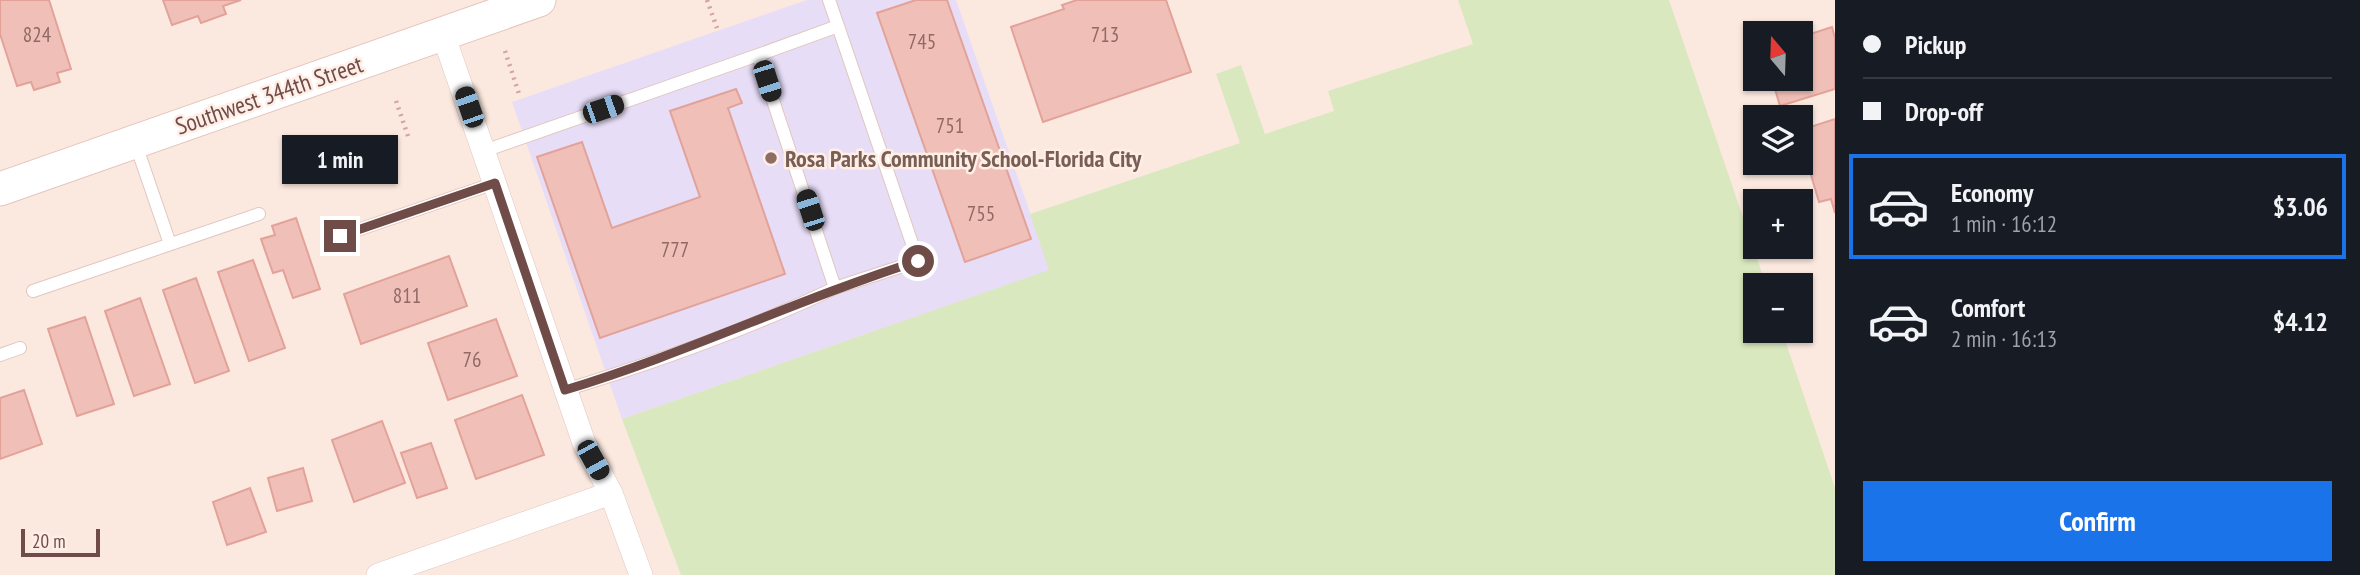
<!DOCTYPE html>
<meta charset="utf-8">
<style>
:root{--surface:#171b24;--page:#20242c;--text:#f1f3f6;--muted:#9ea1a6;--line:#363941;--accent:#1a73e8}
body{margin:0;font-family:"PT Sans Narrow",sans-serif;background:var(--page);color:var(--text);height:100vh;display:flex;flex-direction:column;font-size:26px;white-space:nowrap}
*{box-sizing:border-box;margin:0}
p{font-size:23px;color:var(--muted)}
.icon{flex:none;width:38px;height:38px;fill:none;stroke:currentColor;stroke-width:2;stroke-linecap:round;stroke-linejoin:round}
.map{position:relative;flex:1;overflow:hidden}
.drawer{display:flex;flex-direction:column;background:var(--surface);width:525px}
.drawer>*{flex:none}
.hud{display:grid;align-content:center;height:154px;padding:0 28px;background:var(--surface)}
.needle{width:46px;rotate:341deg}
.tools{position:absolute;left:1743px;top:21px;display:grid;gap:14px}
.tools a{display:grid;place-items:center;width:70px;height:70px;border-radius:0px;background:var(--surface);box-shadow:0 2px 5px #0004;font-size:35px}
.scale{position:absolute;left:21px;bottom:18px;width:79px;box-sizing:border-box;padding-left:7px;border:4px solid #704c48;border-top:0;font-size:19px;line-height:24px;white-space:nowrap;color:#704c48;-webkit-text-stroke:5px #ffeee5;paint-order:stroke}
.end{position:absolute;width:32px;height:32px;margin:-16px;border:9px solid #704c48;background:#fff;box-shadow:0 0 0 4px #fff}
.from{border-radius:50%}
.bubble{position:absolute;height:49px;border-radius:0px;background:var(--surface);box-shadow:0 2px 5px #0004;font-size:23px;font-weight:700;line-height:49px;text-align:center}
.car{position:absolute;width:21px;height:42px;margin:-21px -10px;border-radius:9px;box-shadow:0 0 5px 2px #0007;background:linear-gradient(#222 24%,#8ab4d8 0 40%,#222 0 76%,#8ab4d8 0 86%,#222 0)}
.hud b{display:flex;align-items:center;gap:24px;height:66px;font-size:26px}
.hud b+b{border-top:2px solid var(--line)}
.hud i{width:18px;height:18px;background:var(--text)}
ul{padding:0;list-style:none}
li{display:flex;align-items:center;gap:21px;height:105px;margin:0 14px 10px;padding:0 14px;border:4px solid transparent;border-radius:0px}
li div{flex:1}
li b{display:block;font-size:26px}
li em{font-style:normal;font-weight:700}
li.on{border-color:var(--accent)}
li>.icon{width:63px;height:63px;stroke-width:1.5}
.primary-button{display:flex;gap:14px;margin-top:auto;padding:14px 28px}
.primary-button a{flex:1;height:80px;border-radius:0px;background:var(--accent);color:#fff;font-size:28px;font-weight:700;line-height:80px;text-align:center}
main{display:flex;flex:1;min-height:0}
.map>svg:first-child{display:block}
</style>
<main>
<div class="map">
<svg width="1835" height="575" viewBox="0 0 1835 575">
<rect width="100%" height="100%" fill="#fbe9df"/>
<path fill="#e7ddf7" d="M807,0H956L1050,270L622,419L512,102Z"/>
<path fill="#dae8bf" d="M1458,0H1669L1766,285H1755V331H1782L1835,488V575H681L622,419L1049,270L1030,214L1240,143L1216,74L1241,65L1265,134L1334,111L1328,91L1473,44Z"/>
<path fill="#f0c0b8" stroke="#e2a299" stroke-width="2" d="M0,0H49L71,69L57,73L60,82L34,90L31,82L17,86L0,34Z
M163,0H241L223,6L226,14L201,23L198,16L172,25Z
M916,0H947L1031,239L965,262L877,13Z
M1077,0H1166L1191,72L1043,122L1011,27L1064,9L1062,5Z
M1832,27L1835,38V89L1780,106L1772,79H1801V37Z
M736,89L742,103L728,108L785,274L600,338L537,157L582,142L612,228L700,197L670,111Z
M1835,119V213L1831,199L1819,202L1801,141V130Z
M296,218L320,289L293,298L283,270L273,273L261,239L275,235L272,226Z
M449,256L467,306L361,344L344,294Z
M253,260L285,348L249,361L218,272Z
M196,278L229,371L195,383L163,290Z
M140,298L170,384L134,396L105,311Z
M85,317L114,404L77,416L48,329Z
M496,319L517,376L448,400L428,343Z
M24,390L42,444L0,459V398Z
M522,395L544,455L476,479L455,420Z
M382,421L405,483L354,502L332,440Z
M431,443L447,488L417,498L401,453Z
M303,468L312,501L277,511L268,478Z
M250,488L266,532L227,545L213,502Z"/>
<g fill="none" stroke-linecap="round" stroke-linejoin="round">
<g stroke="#e1c6bf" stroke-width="14">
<path id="service" d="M829,0L838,26L918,261L835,288L758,55L838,26
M135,142L170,244
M484,151L758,55
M340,236L495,183
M33,291L259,214
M0,355L20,348
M565,390C657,362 749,329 835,288"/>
</g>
<g stroke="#e1c6bf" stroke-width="24">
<path id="minor" d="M443,34L584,443L611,493L641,575
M378,575L611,493"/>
</g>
<g stroke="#e5c5bc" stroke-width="35">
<path id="secondary" d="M0,189L539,0"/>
</g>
<path stroke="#d4a39c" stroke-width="4.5" stroke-dasharray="2 5" stroke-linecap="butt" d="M707,0L717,28
M505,51L520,97
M396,101L408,136"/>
<use href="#service" stroke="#fff" stroke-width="12"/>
<use href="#minor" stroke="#fff" stroke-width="23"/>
<use href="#secondary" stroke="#fff" stroke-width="33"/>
</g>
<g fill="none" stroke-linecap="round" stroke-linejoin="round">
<path stroke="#704c48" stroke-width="9" d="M340,236L495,183L565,390C685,354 798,299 918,261"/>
</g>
<circle fill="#8d6e63" stroke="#ffeee5" stroke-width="2.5" cx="771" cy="158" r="7"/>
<g text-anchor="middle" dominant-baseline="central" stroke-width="5" stroke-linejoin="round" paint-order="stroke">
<g font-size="21" fill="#906964">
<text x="37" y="34">824</text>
<text x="1105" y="34">713</text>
<text x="922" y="41">745</text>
<text x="950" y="125">751</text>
<text x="981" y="213">755</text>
<text x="675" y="249">777</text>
<text x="407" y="295">811</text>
<text x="472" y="359">76</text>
</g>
<g font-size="24" fill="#704c48" stroke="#ffeee5">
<text transform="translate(269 95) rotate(-19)">Southwest 344th Street</text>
</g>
<g font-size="24" font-weight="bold" fill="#785e54" stroke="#ffeee5" text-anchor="start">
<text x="785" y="158">Rosa Parks Community School-Florida City</text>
</g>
</g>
</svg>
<div class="tools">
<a><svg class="needle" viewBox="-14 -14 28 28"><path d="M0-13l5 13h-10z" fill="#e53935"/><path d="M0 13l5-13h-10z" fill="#9ea1a6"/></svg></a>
<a><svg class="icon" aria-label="layers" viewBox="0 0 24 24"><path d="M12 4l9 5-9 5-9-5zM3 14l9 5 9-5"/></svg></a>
<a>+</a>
<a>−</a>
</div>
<div class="scale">20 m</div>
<i class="end from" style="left:918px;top:261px"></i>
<i class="end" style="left:340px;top:236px"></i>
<div class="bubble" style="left:282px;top:135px;width:116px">1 min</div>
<i class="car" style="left:767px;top:81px;rotate:162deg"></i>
<i class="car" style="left:469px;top:107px;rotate:341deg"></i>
<i class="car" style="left:603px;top:109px;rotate:71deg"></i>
<i class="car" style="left:810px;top:210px;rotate:342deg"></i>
<i class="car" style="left:593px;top:460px;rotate:151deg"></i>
</div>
<section class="drawer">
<div class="hud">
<b><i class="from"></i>Pickup</b>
<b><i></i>Drop-off</b>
</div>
<ul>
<li class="on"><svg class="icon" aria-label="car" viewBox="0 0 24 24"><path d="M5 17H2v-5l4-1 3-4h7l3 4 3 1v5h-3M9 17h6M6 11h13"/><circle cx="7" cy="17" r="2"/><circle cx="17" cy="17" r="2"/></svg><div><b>Economy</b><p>1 min · 16:12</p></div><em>$3.06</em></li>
<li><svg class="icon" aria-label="car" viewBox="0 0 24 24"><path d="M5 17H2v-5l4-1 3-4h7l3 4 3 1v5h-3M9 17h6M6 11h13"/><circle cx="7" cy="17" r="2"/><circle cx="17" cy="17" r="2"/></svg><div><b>Comfort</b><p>2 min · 16:13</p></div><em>$4.12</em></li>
</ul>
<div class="primary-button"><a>Confirm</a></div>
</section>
</main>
